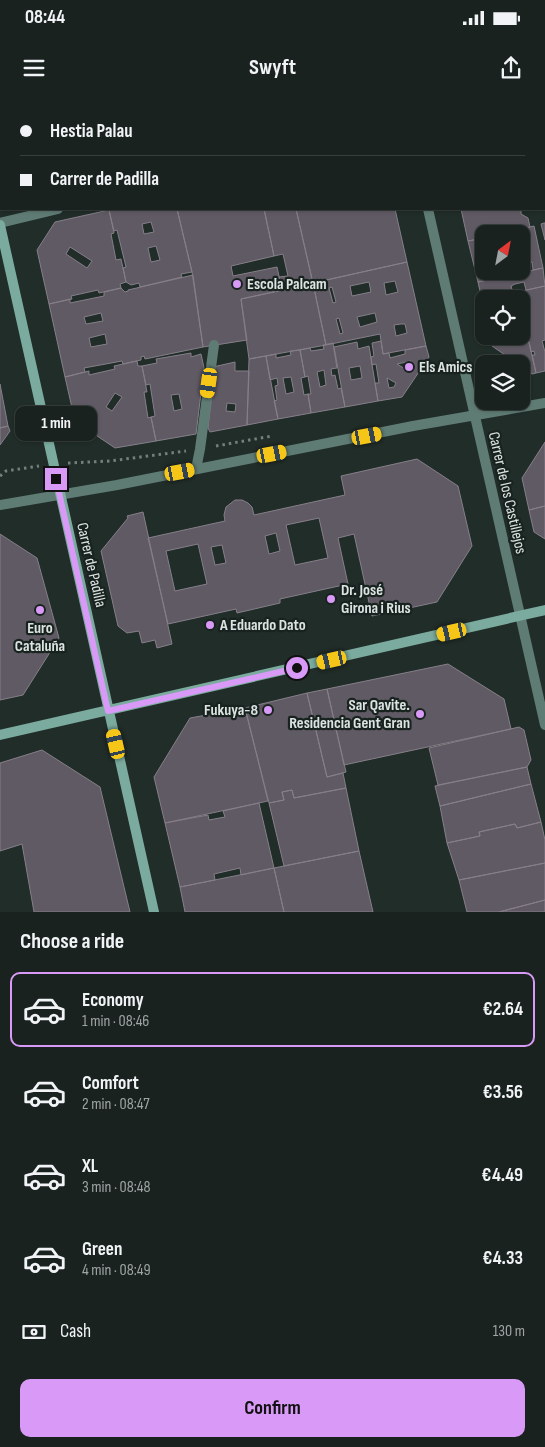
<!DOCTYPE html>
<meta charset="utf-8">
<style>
:root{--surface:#19221f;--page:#262f2c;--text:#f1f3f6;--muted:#9fa4a4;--line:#373f3d;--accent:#d99af7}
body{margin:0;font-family:"Sofia Sans Condensed",sans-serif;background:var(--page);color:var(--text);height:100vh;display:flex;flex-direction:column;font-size:19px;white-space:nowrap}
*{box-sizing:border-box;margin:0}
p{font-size:16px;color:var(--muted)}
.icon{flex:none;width:28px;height:28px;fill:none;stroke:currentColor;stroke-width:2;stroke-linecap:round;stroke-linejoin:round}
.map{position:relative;height:812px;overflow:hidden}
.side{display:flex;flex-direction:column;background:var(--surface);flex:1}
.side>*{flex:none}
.top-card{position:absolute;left:0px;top:0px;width:545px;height:110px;box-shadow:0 1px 4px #0004,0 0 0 1px var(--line);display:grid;align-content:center;height:110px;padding:0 20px;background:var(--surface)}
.needle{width:32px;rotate:32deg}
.tools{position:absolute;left:475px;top:125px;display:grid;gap:10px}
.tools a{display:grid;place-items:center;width:55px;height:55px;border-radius:10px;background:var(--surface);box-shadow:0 1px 4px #0004,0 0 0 1px var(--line);font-size:25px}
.end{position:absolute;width:22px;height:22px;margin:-11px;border:6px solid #d99af7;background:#111;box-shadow:0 0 0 2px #111}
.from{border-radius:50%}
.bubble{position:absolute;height:35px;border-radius:10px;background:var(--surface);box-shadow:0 1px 4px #0004,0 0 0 1px var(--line);font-size:16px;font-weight:700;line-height:35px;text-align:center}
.car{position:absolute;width:15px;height:30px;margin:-15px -8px;border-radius:6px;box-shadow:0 0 4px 1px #0007;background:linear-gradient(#f5c518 24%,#345 0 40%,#f5c518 0 76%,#345 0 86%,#f5c518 0)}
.top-card b{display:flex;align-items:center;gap:18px;height:48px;font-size:19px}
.top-card b+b{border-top:1px solid var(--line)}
.top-card i{width:12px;height:12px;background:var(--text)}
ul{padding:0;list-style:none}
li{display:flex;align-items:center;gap:15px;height:75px;margin:0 10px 8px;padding:0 10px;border:2px solid transparent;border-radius:10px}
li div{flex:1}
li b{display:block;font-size:19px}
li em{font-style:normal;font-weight:700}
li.current{border-color:var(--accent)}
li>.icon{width:45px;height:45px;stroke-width:1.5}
h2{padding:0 20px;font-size:22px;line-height:60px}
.pay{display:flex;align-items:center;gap:12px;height:55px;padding:0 20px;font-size:19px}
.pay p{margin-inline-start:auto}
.button{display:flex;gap:10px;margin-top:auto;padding:10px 20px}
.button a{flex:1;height:58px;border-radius:10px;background:var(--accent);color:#111;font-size:20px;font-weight:700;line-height:58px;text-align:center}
.status{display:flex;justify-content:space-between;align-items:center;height:35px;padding:0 25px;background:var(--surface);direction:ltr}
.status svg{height:14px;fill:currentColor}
header{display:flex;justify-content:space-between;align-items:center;height:65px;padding:0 20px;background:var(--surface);font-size:22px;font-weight:700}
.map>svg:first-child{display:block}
</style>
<div class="status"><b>08:44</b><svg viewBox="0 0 49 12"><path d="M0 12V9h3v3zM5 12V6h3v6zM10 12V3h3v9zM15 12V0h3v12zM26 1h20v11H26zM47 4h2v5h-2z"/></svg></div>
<header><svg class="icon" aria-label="menu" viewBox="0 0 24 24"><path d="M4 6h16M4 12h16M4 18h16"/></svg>Swyft<svg class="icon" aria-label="share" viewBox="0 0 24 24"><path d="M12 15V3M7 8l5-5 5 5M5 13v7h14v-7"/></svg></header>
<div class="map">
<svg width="545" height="812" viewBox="0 0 545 812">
<rect width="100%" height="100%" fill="#212d29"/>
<path fill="#605a64" stroke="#867f89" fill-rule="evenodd" d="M7,0H366L365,1Z
M544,11H545V51H544Z
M115,109H177L192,172L181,174L182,177L140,187L139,183L131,185L126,182L123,168L126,167L117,130L114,131L109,110ZM151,122L154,132L144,134L142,124ZM156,146L160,160L151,162L148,148Z
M177,109H264L274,156L231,166L233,176L277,167L282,190L241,199L247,240L203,247L192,172Z
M264,109H296L313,184L304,186L302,181L296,182L297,187L282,190L279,177L288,176L283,154L274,156Z
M296,109H395L407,162L313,183Z
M461,109H521V114L528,118L530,127L507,133L505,130L484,134V138L468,141Z
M109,110L114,133L111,134L116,160L121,159L126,182L120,184L121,188L99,193L98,190L71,196L72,199L49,204L37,150L55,122ZM70,147L92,161L87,168L66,154Z
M544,123H545V140L541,124Z
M534,126L543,168L533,170L532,162L524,164L526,171L478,182L468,141L484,138V171H521V134H501Z
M407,162L426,246L383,254L380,234L326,245L313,183ZM395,181L398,192L386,195L384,183ZM369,182L371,192L352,196L350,186ZM332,187L336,202L333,203L329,188ZM375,213L377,222L360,227L357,217ZM339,218L343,233L340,234L336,219ZM401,224H405L407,233L396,236L394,225Z
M543,168L545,186L526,190L524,182L515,184L511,186L513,193L482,200L478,182Z
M193,175L203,247L145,259L144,256L141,257V260L123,264L122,261L84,268L85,272L65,277L49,204L70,199V203L104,196V192L121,188L125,192L128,191V190ZM101,213L103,221L86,224L84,217ZM105,234L107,244L91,247L89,238Z
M313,184L326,245L249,259L241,199Z
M545,186V240L542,241L545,252V271L536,273L532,255H535L534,251L531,252L521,207V199H520L518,192Z
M518,192L520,199H488L513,193Z
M521,220L523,226L525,225L527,233L521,235Z
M490,236H514L491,241Z
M517,236L518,239L524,243L529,242L536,273L532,274L521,266V264H518L492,246L491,241Z
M381,241L383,254L389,253L390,258L405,254V250L426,246L429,257L402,297L378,301L375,283H379L376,264L372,265L371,257L374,256L372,243ZM411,261L407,270L397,264ZM387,278L396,283L394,287L389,288Z
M357,242L358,249L369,246L378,301L345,307L334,247ZM360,266L362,278L351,280L349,268Z
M333,243L337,268L331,269L332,276L335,275L338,289L341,288L345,307L311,313L308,294H311L308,276L305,277L300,250L310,248L311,251L324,249L323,245ZM324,270L326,285L320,287L317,272Z
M300,250L305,277L301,278L304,295L308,294L311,313L278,319L274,301L277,300L275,286L278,285L277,278L270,280L266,256L276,254V258L291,255L290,251ZM291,277L294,292L286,294L283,278Z
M191,253V257L201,254L204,268L196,334L156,341L151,317L155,316L150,284L146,285L142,266L157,263L156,259ZM179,294L182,309L174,311L171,295Z
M266,256L278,319L247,325L249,259Z
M137,261L138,266H142L147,292H144L148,318L151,317L156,341L115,348L75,321L65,277L89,271V275L115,269L114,266ZM115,293L122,297L112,311L106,307Z
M235,262V271H249L247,325L210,332L208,328L214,276L213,267ZM227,303L236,304L235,312L226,311Z
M0,284L8,326L0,328Z
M8,326L10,331L0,345V328Z
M545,342V406L529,410L522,378Z
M417,359L458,386L472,446L437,502L372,516L354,434L338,438L348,484L280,499V503L237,513L236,509L168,524L148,438L225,421L224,415L226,407L235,400H242L248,403L252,407L254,415L345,395L341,376ZM319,418L328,458L295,465L286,425ZM276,433L280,451L269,454L265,436ZM198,444L207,484L175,491L166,451ZM222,445L226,463L215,465L211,447Z
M545,406V439L534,432L529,410Z
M143,412L172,544L157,548L155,540L142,543L139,531L127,533L118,526L101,451L128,418L127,416Z
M0,434L37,458L59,538L23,595L0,600Z
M448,564L504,599L511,629L344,665L327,589Z
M327,589L346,672L327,677L307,593Z
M307,593L327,677L343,673L346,688L294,698L292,690L282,692L284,700L269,703L245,608Z
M245,608L268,701L165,723L154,677L190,618Z
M519,627L524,630L531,660L527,667L438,685L429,648Z
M42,650L100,687L130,812H34L22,744L0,751V663Z
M527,667L531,684L440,706L435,686Z
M531,684L541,722L517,728L515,724L479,732L480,736L447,743L440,706Z
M346,688L359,751L284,766L269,703L284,700L282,692L292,690L294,698Z
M259,703L274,768L241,775L240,768L214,774L215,780L180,787L165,723L208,715L209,720L225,717L223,711Z
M541,722L545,740V763L459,780L447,743L480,736L479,732L515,724L517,728Z
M359,751L373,812H284L274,768Z
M545,763V800L499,812H467L459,780Z
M274,768L284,812H185L180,787Z
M545,800V812H499Z"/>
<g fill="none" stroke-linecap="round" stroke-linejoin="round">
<path stroke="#757f7c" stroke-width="3" stroke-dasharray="2.5 4" stroke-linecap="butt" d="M216,346L272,336
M68,363L110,361L186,351
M0,376L6,371L39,366"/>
<path stroke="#5f7c74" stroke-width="10" d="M196,369L200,349L214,245"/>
<path stroke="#5f7c74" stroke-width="10" d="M403,0L404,1
M515,1L520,0
M428,109L545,625
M0,123L58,109
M0,405L117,385L413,326L545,303"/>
<path stroke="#7bab9e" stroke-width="10" d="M0,125L154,812
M0,635L545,510"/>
</g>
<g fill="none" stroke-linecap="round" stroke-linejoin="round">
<path stroke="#d99af7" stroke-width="6" d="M56,379L108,611L297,568"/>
</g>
<g fill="#d99af7" stroke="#182320" stroke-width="2">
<circle cx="237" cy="184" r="5"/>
<circle cx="409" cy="267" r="5"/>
<circle cx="331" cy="499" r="5"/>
<circle cx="40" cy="510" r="5"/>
<circle cx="210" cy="525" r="5"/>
<circle cx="268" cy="610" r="5"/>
<circle cx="420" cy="614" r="5"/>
</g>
<g text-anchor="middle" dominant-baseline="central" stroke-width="4.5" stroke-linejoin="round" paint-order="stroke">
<g font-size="16" font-weight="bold" fill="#dce3e1" stroke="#182320" text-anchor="start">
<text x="247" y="184">Escola Palcam</text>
<text x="419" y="267">Els Amics</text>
<text x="341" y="490">Dr. José<tspan x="341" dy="18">Girona i Rius</tspan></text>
<text x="220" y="525">A Eduardo Dato</text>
<text x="40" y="528" text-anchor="middle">Euro<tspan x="40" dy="18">Cataluña</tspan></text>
<text x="410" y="605" text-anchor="end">Sar Qavite.<tspan x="410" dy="18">Residencia Gent Gran</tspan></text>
<text x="258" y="610" text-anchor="end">Fukuya-8</text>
</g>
<g font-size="16" fill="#dce3e1" stroke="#182320">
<text transform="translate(507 393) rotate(77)">Carrer de los Castillejos</text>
<text transform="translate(91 465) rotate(77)">Carrer de Padilla</text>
</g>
</g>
</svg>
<div class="tools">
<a><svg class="needle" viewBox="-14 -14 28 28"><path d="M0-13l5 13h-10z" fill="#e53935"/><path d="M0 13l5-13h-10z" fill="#9fa4a4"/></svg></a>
<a><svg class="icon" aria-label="locate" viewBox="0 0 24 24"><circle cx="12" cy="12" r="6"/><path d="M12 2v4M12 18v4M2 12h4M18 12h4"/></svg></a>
<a><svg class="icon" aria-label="layers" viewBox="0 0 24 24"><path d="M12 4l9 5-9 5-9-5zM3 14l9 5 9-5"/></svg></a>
</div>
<i class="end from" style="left:297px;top:568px"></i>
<i class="end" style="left:56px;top:379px"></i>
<div class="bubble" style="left:15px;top:306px;width:82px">1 min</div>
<i class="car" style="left:209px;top:283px;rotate:188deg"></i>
<i class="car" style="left:367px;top:336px;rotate:79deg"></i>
<i class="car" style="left:272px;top:354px;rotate:79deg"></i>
<i class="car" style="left:180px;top:372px;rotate:79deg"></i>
<i class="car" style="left:452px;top:532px;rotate:257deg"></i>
<i class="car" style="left:332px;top:560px;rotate:257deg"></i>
<i class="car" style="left:116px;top:644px;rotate:347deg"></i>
<div class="top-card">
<b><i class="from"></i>Hestia Palau</b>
<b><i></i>Carrer de Padilla</b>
</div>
</div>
<section class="side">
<h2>Choose a ride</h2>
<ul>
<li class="current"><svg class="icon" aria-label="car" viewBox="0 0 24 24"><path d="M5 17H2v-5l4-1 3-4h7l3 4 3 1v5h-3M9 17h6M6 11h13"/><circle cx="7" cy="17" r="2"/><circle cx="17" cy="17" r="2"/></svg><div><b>Economy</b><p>1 min · 08:46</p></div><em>€2.64</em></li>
<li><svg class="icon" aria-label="car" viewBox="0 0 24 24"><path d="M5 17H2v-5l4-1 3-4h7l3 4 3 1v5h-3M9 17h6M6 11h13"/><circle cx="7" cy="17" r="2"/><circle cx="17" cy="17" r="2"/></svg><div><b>Comfort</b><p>2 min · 08:47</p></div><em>€3.56</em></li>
<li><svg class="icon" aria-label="car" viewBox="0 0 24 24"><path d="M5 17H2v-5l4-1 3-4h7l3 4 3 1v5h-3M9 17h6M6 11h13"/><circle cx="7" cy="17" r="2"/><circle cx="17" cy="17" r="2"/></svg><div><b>XL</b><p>3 min · 08:48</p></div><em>€4.49</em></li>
<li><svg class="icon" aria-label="car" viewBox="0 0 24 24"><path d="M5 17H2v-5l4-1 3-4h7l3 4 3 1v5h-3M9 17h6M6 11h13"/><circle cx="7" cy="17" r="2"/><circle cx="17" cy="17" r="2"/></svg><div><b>Green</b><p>4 min · 08:49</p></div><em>€4.33</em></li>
</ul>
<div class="pay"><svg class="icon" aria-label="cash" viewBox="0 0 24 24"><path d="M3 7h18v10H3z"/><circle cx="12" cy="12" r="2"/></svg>Cash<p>130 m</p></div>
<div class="button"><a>Confirm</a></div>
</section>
